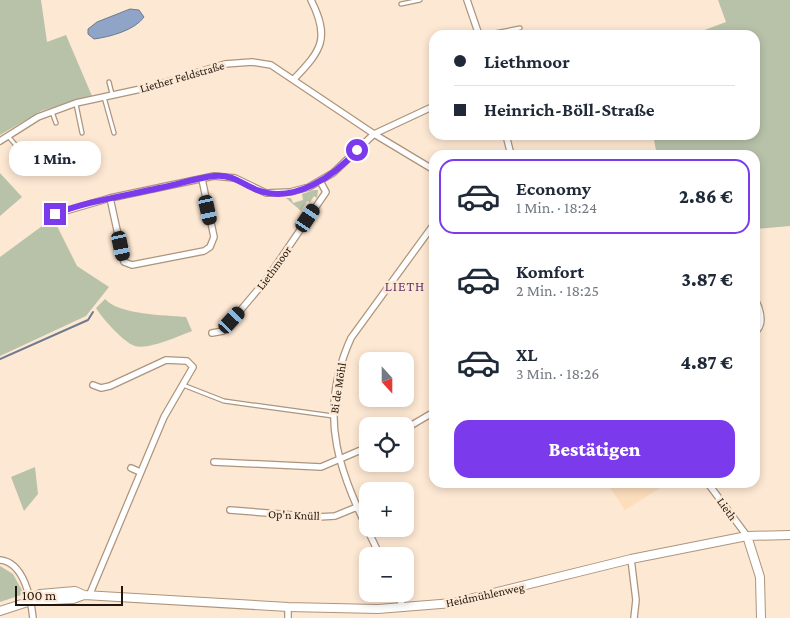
<!DOCTYPE html>
<html lang="de">
<meta charset="utf-8">
<style>
:root{--surface:#fff;--page:#f6f6f7;--text:#1f2937;--muted:#747a83;--line:#e0e1e3;--accent:#7c3aed}
body{margin:0;font-family:"Crimson Pro",serif;background:var(--page);color:var(--text);height:100vh;display:flex;flex-direction:column;font-size:19px;white-space:nowrap}
*{box-sizing:border-box;margin:0}
p{font-size:16px;color:var(--muted)}
.icon{flex:none;width:28px;height:28px;fill:none;stroke:currentColor;stroke-width:2;stroke-linecap:round;stroke-linejoin:round}
.map{position:relative;flex:1;overflow:hidden}
.sheet{position:absolute;left:429px;top:150px;width:331px;height:338px;display:flex;flex-direction:column;background:var(--surface);border-radius:15px;box-shadow:0 2px 8px #0003}
.sheet>*{flex:none}
.banner{position:absolute;left:429px;top:30px;width:331px;height:110px;border-radius:15px;box-shadow:0 2px 8px #0003;display:grid;align-content:center;height:110px;padding:0 25px;background:var(--surface)}
.needle{width:32px;rotate:159deg}
.controls{position:absolute;left:359px;top:352px;display:grid;gap:10px}
.controls a{display:grid;place-items:center;width:55px;height:55px;border-radius:10px;background:var(--surface);box-shadow:0 2px 8px #0003;font-size:25px}
.scale{position:absolute;left:15px;bottom:12px;width:108px;box-sizing:border-box;padding-left:5px;border:2px solid #20170e;border-top:0;font-size:14px;line-height:18px;white-space:nowrap;color:#20170e;-webkit-text-stroke:4px #fde8d3;paint-order:stroke}
.end{position:absolute;width:22px;height:22px;margin:-11px;border:6px solid #7c3aed;background:#fff;box-shadow:0 0 0 2px #fff}
.from{border-radius:50%}
.bubble{position:absolute;height:35px;border-radius:15px;background:var(--surface);box-shadow:0 2px 8px #0003;font-size:16px;font-weight:800;line-height:35px;text-align:center}
.car{position:absolute;width:15px;height:30px;margin:-15px -8px;border-radius:6px;box-shadow:0 0 4px 1px #0007;background:linear-gradient(#222 24%,#8ab4d8 0 40%,#222 0 76%,#8ab4d8 0 86%,#222 0)}
.banner b{display:flex;align-items:center;gap:18px;height:48px;font-size:19px}
.banner b+b{border-top:1px solid var(--line)}
.banner i{width:12px;height:12px;background:var(--text)}
ul{padding:9px 0 0;list-style:none}
li{display:flex;align-items:center;gap:15px;height:75px;margin:0 10px 8px;padding:0 15px;border:2px solid transparent;border-radius:15px}
li div{flex:1}
li b{display:block;font-size:19px}
li em{font-style:normal;font-weight:800}
li.active{border-color:var(--accent)}
li>.icon{width:45px;height:45px;stroke-width:1.5}
.button{display:flex;gap:10px;margin-top:auto;padding:10px 25px}
.button a{flex:1;height:58px;border-radius:15px;background:var(--accent);color:#fff;font-size:20px;font-weight:800;line-height:58px;text-align:center}
.map>svg:first-child{display:block}
</style>
<div class="map">
<svg width="790" height="618" viewBox="0 0 790 618">
<rect width="100%" height="100%" fill="#fde8d3"/>
<path fill="#fcddbc" d="M607,483H668L625,510Z"/>
<path fill="#b8c2a9" d="M0,0H41L47,42L66,35L92,96L41,111L0,135Z
M718,0H790V226L755,229V155H657L653,135H755V35H691L726,22Z
M0,173L22,197L0,216Z
M314,190H318L317,198L314,196L310,202L307,201L301,211L286,198H291L293,203L303,200L302,194Z
M53,218L77,266L109,287L86,316L0,356V257Z
M105,299C119,315 165,315 186,317L192,331C179,336 148,350 135,346C123,342 102,318 96,308Z
M35,467L38,494L24,511L11,477Z
M0,566L13,574L24,594L0,602Z"/>
<path fill="#8fa4c7" stroke="#6e7a90" d="M130,9L139,10L144,17C135,30 110,37 94,39L88,34V29L97,22Z"/>
<g fill="none" stroke-linecap="round" stroke-linejoin="round">
<path stroke="#6e7a90" stroke-width="2" d="M0,359L88,320L93,312"/>
<g stroke="#ad957d" stroke-width="5.5">
<path id="lane" d="M401,4L420,0
M484,35L520,28
M109,82L112,94
M104,97L114,133
M76,104L82,133
M52,112L56,123
M8,136L35,168
M183,385L224,401L333,416"/>
</g>
<g stroke="#ad957d" stroke-width="8">
<path id="street" d="M467,0L479,35
M294,79C322,50 330,38 311,0
M506,135L511,155
M0,141L38,117L76,103L150,87L225,64L252,62L271,65L374,134L434,170
M202,179L214,237L210,247L204,251L132,265L124,262L110,198L214,176L235,178L266,193L290,192L309,187L333,173L374,134L434,106
M55,214L110,198
M755,299C760,309 765,324 755,332
M212,333L223,331L266,280L326,192L320,181
M405,429L434,412
M214,462L321,467L368,447
M131,468L140,472
M707,482L747,536
M230,510L318,517L335,516L357,507
M380,556C344,480 313,422 351,338L434,224
M631,559L636,600L634,618
M0,560C24,562 31,599 33,618
M397,594L403,607
M89,596L164,417L193,367L187,361L166,360L110,386L101,388L93,385
M288,618V607"/>
</g>
<g stroke="#ad957d" stroke-width="10">
<path id="secondary" d="M747,536L760,577L761,618
M31,601L73,599L84,595L288,607L378,609L453,603L631,559L747,536L790,535
M0,611L31,601L40,594L75,591L84,595"/>
</g>
<use href="#lane" stroke="#fff" stroke-width="3"/>
<use href="#street" stroke="#fff" stroke-width="5.5"/>
<use href="#secondary" stroke="#fff" stroke-width="8"/>
</g>
<g fill="none" stroke-linecap="round" stroke-linejoin="round">
<path stroke="#7c3aed" stroke-width="6" d="M55,214C88,201 124,196 159,188C177,185 196,178 214,176C232,174 242,184 257,190C293,204 334,177 357,150"/>
</g>
<g text-anchor="middle" dominant-baseline="central" stroke-width="5" stroke-linejoin="round" paint-order="stroke">
<g font-size="12" fill="#20170e" stroke="#fde8d3">
<text transform="translate(182 77) rotate(-16)">Liether Feldstraße</text>
<text transform="translate(274 268) rotate(-54)">Liethmoor</text>
<text transform="translate(338 388) rotate(-81)">Bi de Möhl</text>
<text transform="translate(727 509) rotate(54)">Lieth</text>
<text transform="translate(294 515) rotate(2)">Op'n Knüll</text>
<text transform="translate(485 595) rotate(-12)">Heidmühlenweg</text>
</g>
<g font-size="14" letter-spacing="1" fill="#64386d" stroke="#fde8d3">
<text x="405" y="286">LIETH</text>
</g>
</g>
</svg>
<div class="controls">
<a><svg class="needle" viewBox="-14 -14 28 28"><path d="M0-13l5 13h-10z" fill="#e53935"/><path d="M0 13l5-13h-10z" fill="#747a83"/></svg></a>
<a><svg class="icon" aria-label="locate" viewBox="0 0 24 24"><circle cx="12" cy="12" r="6"/><path d="M12 2v4M12 18v4M2 12h4M18 12h4"/></svg></a>
<a>+</a>
<a>−</a>
</div>
<div class="scale">100 m</div>
<i class="end from" style="left:357px;top:150px"></i>
<i class="end" style="left:55px;top:214px"></i>
<div class="bubble" style="left:9px;top:141px;width:92px">1 Min.</div>
<i class="car" style="left:208px;top:210px;rotate:168deg"></i>
<i class="car" style="left:308px;top:218px;rotate:34deg"></i>
<i class="car" style="left:121px;top:246px;rotate:168deg"></i>
<i class="car" style="left:232px;top:320px;rotate:43deg"></i>
<div class="banner">
<b><i class="from"></i>Liethmoor</b>
<b><i></i>Heinrich-Böll-Straße</b>
</div>
<section class="sheet">
<ul>
<li class="active"><svg class="icon" aria-label="car" viewBox="0 0 24 24"><path d="M5 17H2v-5l4-1 3-4h7l3 4 3 1v5h-3M9 17h6M6 11h13"/><circle cx="7" cy="17" r="2"/><circle cx="17" cy="17" r="2"/></svg><div><b>Economy</b><p>1 Min. · 18:24</p></div><em>2.86 €</em></li>
<li><svg class="icon" aria-label="car" viewBox="0 0 24 24"><path d="M5 17H2v-5l4-1 3-4h7l3 4 3 1v5h-3M9 17h6M6 11h13"/><circle cx="7" cy="17" r="2"/><circle cx="17" cy="17" r="2"/></svg><div><b>Komfort</b><p>2 Min. · 18:25</p></div><em>3.87 €</em></li>
<li><svg class="icon" aria-label="car" viewBox="0 0 24 24"><path d="M5 17H2v-5l4-1 3-4h7l3 4 3 1v5h-3M9 17h6M6 11h13"/><circle cx="7" cy="17" r="2"/><circle cx="17" cy="17" r="2"/></svg><div><b>XL</b><p>3 Min. · 18:26</p></div><em>4.87 €</em></li>
</ul>
<div class="button"><a>Bestätigen</a></div>
</section>
</div>
